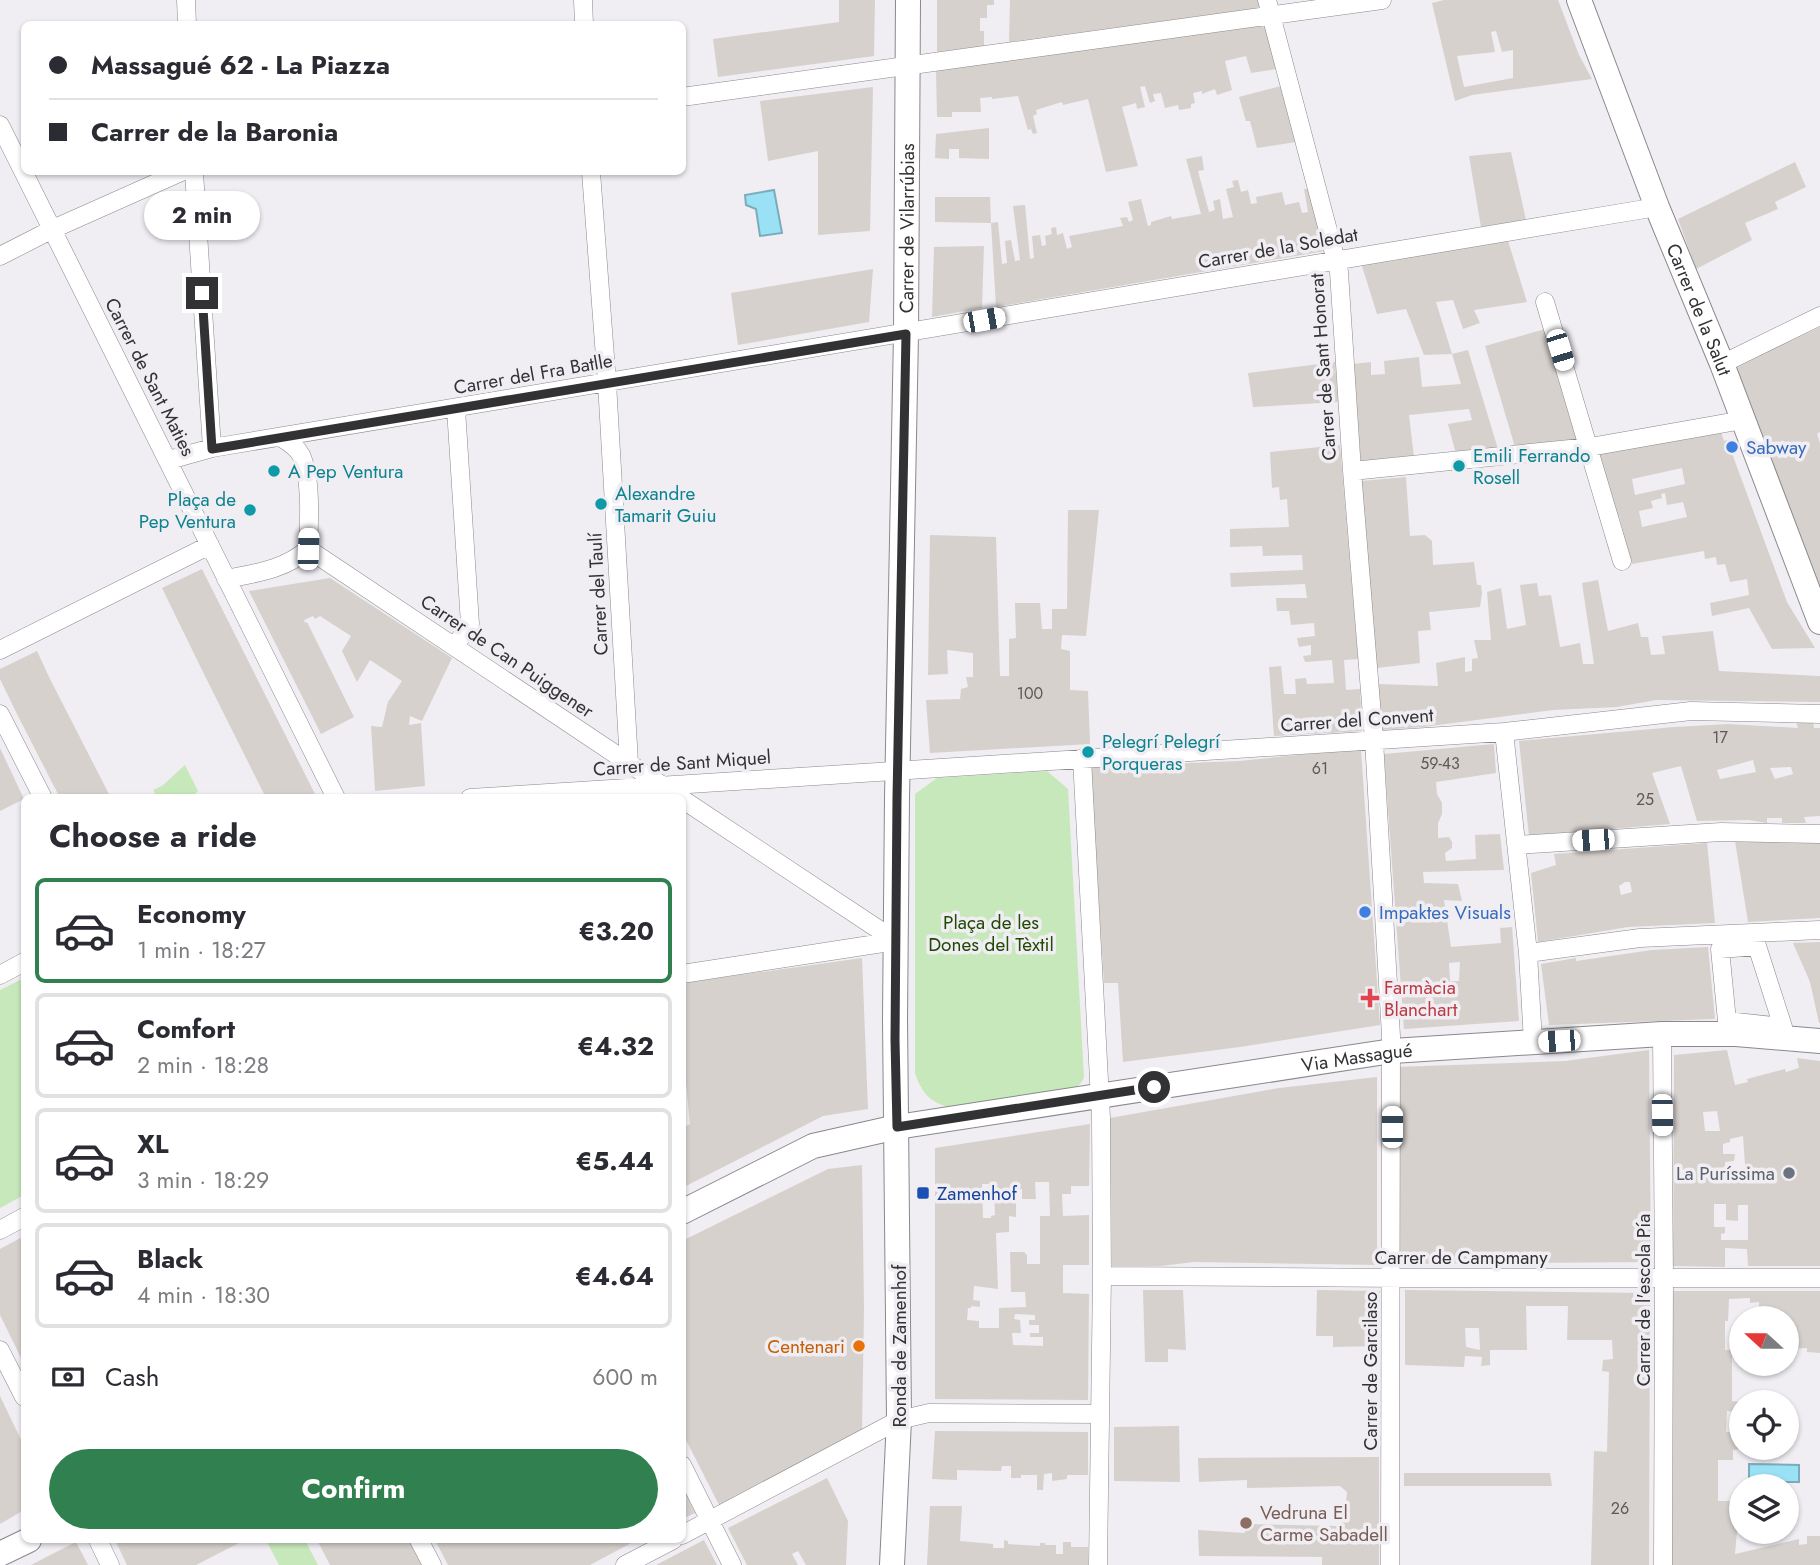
<!DOCTYPE html>
<meta charset="utf-8">
<style>
:root{--surface:#fff;--page:#f7f7f7;--text:#2b2b33;--muted:#7c7c81;--line:#e1e1e2;--accent:#318050}
body{margin:0;font-family:Jost,sans-serif;background:var(--page);color:var(--text);height:100vh;display:flex;flex-direction:column;font-size:26px;white-space:nowrap}
*{box-sizing:border-box;margin:0}
p{font-size:23px;color:var(--muted)}
.icon{flex:none;width:38px;height:38px;fill:none;stroke:currentColor;stroke-width:2;stroke-linecap:round;stroke-linejoin:round}
.map{position:relative;flex:1;overflow:hidden}
.panel{position:absolute;left:21px;top:794px;width:665px;height:749px;display:flex;flex-direction:column;background:var(--surface);border-radius:10px;box-shadow:0 2px 5px #0004}
.panel>*{flex:none}
.hud{position:absolute;left:21px;top:21px;width:665px;height:154px;border-radius:10px;box-shadow:0 2px 5px #0004;display:grid;align-content:center;height:154px;padding:0 28px;background:var(--surface)}
.needle{width:46px;rotate:291deg}
.tools{position:absolute;left:1729px;top:1306px;display:grid;gap:14px}
.tools a{display:grid;place-items:center;width:70px;height:70px;border-radius:50%;background:var(--surface);box-shadow:0 2px 5px #0004;font-size:35px}
.end{position:absolute;width:32px;height:32px;margin:-16px;border:9px solid #323133;background:#fff;box-shadow:0 0 0 4px #fff}
.from{border-radius:50%}
.bubble{position:absolute;height:49px;border-radius:24px;background:var(--surface);box-shadow:0 2px 5px #0004;font-size:23px;font-weight:700;line-height:49px;text-align:center}
.car{position:absolute;width:21px;height:42px;margin:-21px -10px;border-radius:9px;box-shadow:0 0 5px 2px #0007;background:linear-gradient(#fff 24%,#345 0 40%,#fff 0 76%,#345 0 86%,#fff 0)}
.hud b{display:flex;align-items:center;gap:24px;height:66px;font-size:26px}
.hud b+b{border-top:2px solid var(--line)}
.hud i{width:18px;height:18px;background:var(--text)}
ul{padding:0;list-style:none}
li{display:flex;align-items:center;gap:21px;height:105px;margin:0 14px 10px;padding:0 14px;border:4px solid var(--line);border-radius:10px}
li div{flex:1}
li b{display:block;font-size:26px}
li em{font-style:normal;font-weight:700}
li.on{border-color:var(--accent)}
li>.icon{width:63px;height:63px;stroke-width:1.5}
h2{padding:0 28px;font-size:32px;line-height:84px}
.pay{display:flex;align-items:center;gap:18px;height:77px;padding:0 28px;font-size:26px}
.pay p{margin-inline-start:auto}
.primary-button{display:flex;gap:14px;margin-top:auto;padding:14px 28px}
.primary-button a{flex:1;height:80px;border-radius:42px;background:var(--accent);color:#fff;font-size:28px;font-weight:700;line-height:80px;text-align:center}
.map>svg:first-child{display:block}
</style>
<div class="map">
<svg width="1820" height="1565" viewBox="0 0 1820 1565">
<rect width="100%" height="100%" fill="#f0edf3"/>
<path fill="#c7e8bb" d="M185,765L198,791L191,798H158L153,790L162,786Z
M1047,771L1068,789L1084,1078L1077,1088L948,1107C929,1102 921,1091 915,1073V794L937,778Z
M24,978V1195L0,1208V990Z
M271,1540H305L318,1565H279L267,1542Z"/>
<path fill="#9ae1f5" stroke="#7bacbb" stroke-width="2" d="M774,190L782,233L760,236L756,209L746,205L745,195Z
M1749,1464L1799,1465V1482H1749Z"/>
<path fill="#d7d1cd" fill-rule="evenodd" d="M839,0H875L874,56L718,77L713,39L839,22Z
M937,0H994V5H987V18H980V31H984V46L937,52Z
M1010,0H1258L1260,8L1009,42Z
M1444,0H1558L1579,55L1592,79L1472,95L1455,101L1432,3ZM1496,31L1502,52L1513,50V78L1464,87L1457,56L1495,52L1491,32Z
M1265,25L1276,69L1251,73L1246,56L1225,61L1232,90L1217,95L1215,89L1202,94V91L1193,93L1195,103L1191,104V108L1179,110L1178,105L1165,108L1161,93L1153,94L1155,101L1150,103L1145,86L1140,87L1145,107L1137,109L1136,103L1122,107L1138,166L1106,172L1088,99L1063,105L1062,102L1036,110L1037,114L1033,116L1037,133L1033,134L1031,129L1028,130L1018,96L992,99V97L980,98L981,112H952V117H937L936,70Z
M1281,86L1296,142L1257,148L1250,121H1246L1239,97Z
M873,87L870,231L818,235V151L768,161L760,101Z
M989,128V159L959,158V149H949V159L935,158L936,134Z
M1511,152L1526,220L1481,227L1469,156Z
M1202,156L1204,170L1198,171L1209,212L1215,210L1213,201L1220,199L1223,219L1233,217L1226,189L1234,187L1232,181L1238,180L1241,192L1248,190L1251,204L1257,203L1256,197L1282,192L1285,205L1299,202L1302,213L1308,212L1304,189H1308L1325,251L996,307L991,223L935,222V197H990L991,223L998,222L1002,264L1007,263L1005,241L1011,240L1015,261L1020,260L1013,206L1025,205L1030,259L1034,258L1032,236L1040,235L1042,246L1046,245L1045,236L1052,234L1051,228L1056,227L1057,235L1063,233L1067,249L1072,247L1069,236L1123,226L1120,218L1127,217L1129,222L1133,220L1128,202L1141,199L1148,226L1151,225V222L1171,216L1172,219L1201,214L1186,159Z
M1795,162L1806,187L1775,202L1778,209L1745,223L1752,240L1696,269L1678,219Z
M1508,241L1527,302L1474,310L1480,323L1463,329L1453,300L1436,302L1452,354L1424,355L1406,309L1377,314L1361,263L1393,261L1436,251L1456,250Z
M984,246L982,308L932,317L934,247Z
M873,269L869,322L738,345L731,293Z
M1820,327V432L1817,434L1820,443V594L1736,368Z
M1549,328L1578,440L1515,447L1485,346Z
M1468,350L1498,449L1456,454L1448,424L1472,420L1469,409L1409,415L1414,457L1361,463L1353,364L1371,362V375L1385,374L1384,361L1419,357L1422,387L1461,384L1452,354Z
M1335,362L1338,402L1253,407L1248,373Z
M1721,432L1724,441L1727,440L1787,602L1815,648L1772,649L1749,608L1712,616L1710,603L1749,595L1747,579L1730,582L1725,564L1717,565L1716,557L1705,559L1704,551L1632,564L1619,516L1613,517L1608,500L1613,499L1598,454ZM1682,468L1685,484L1635,495L1632,479ZM1665,493L1667,505L1683,502L1687,517L1642,527L1639,511L1653,508L1651,501L1662,498L1661,494Z
M1340,445L1358,659L1344,660L1346,690L1360,689L1362,731L1274,736L1269,667L1281,666L1284,694H1296L1295,679L1306,678L1307,684L1334,683L1332,660L1305,662L1303,656L1311,655V645L1299,647L1297,638L1315,636L1314,623L1291,625L1289,611H1277L1276,598H1307L1305,584L1231,587L1230,573L1303,570L1302,555L1263,556L1262,546L1230,547V529L1289,527L1287,499L1280,500L1279,487L1272,488L1270,452Z
M1406,477L1410,536L1425,535L1432,541L1433,565L1474,562L1477,585H1481L1482,593L1480,607L1429,612L1431,630L1418,631L1420,663L1377,668L1361,481Z
M1068,510H1099L1086,636L1062,635L1061,649L1070,651V690L1088,691L1090,744L930,753L926,700L960,699L961,689L968,687L966,677H973V653L947,650L948,674L928,675L930,535L996,537L1000,676H1009V639L1016,638L1015,603H1040L1042,629H1052V609H1067Z
M202,569L209,583L317,798H266L202,670L162,588Z
M330,578L452,658L422,721L410,716L409,725L421,723L425,786L375,791L371,726L382,727L388,702L402,681L370,660L357,682L342,651L351,636L320,616L315,619L313,616L304,620L305,623L307,622L354,717L321,734L249,591Z
M1598,580L1608,631L1638,623L1641,637H1648L1651,655L1665,654L1662,636L1713,631L1719,671L1820,676V702L1656,700L1617,707L1553,710L1423,727L1381,730L1378,684L1438,686L1436,663L1465,657V672L1472,671V659L1478,658L1474,640H1491L1487,592L1501,588L1507,629L1526,625L1520,585L1537,583L1539,596L1551,595L1560,647L1580,643L1583,664H1594L1582,583Z
M37,651L50,679L111,798H60L16,712L0,679V669Z
M1813,720L1814,728H1820V816L1804,817L1806,823H1782V818H1767V823L1749,820L1697,821L1681,766L1652,773L1670,824L1529,836L1519,741L1674,727L1728,724L1798,728L1796,722ZM1753,760L1756,772L1720,779L1717,770ZM1791,767L1793,774L1775,779L1770,768Z
M1494,744L1496,773L1436,782L1437,794L1442,803V814L1438,823V838L1449,837L1452,842V848L1445,853L1446,861L1476,859L1475,835L1500,834L1504,870L1423,872L1424,883L1458,884L1462,901L1444,900L1451,947L1501,943L1500,928L1512,927L1519,1021L1404,1029L1384,754ZM1460,962L1459,981H1450L1449,963Z
M0,748L24,799L0,811Z
M1358,749L1361,751L1363,778L1380,1025L1240,1047L1123,1062L1118,983H1104L1090,767L1239,761Z
M1820,840V918L1748,922L1735,841Z
M1707,843L1715,923L1628,927L1538,942L1531,873L1556,865L1554,854ZM1625,882H1630L1632,892L1621,895L1619,886Z
M1820,942V1023H1819L1810,982L1793,943Z
M1708,947L1715,1019L1549,1025L1541,964L1576,958V961L1652,950Z
M862,958L868,1109L823,1116L682,1188V1128L690,1124L682,1044V983Z
M1649,1050L1651,1262L1397,1264L1395,1067L1565,1061Z
M1727,1050L1735,1085L1748,1082L1747,1079L1785,1069L1786,1072L1799,1068L1797,1058L1820,1061V1266H1748L1747,1249L1725,1248V1267L1673,1266L1674,1055ZM1717,1111L1720,1131H1705L1703,1112ZM1743,1136L1746,1179H1730V1167L1725,1166V1162L1734,1161L1735,1154H1723V1144L1730,1142V1139ZM1714,1204H1726V1220L1738,1221V1205H1748V1240H1721V1234L1725,1233V1227H1714Z
M1377,1077V1265L1194,1262L1161,1266H1112L1110,1118L1279,1088Z
M1090,1124L1089,1186H1071V1194H1062L1063,1216L1089,1215V1265H1063V1293L1089,1294L1088,1400L935,1399V1148ZM1035,1182H1049L1050,1216H1040V1264H1027V1255L1024,1252H1010L1011,1292H1025L1026,1307L999,1308V1328H979V1321L967,1320L968,1308H971V1306L980,1307V1301L973,1300L974,1286L998,1289L996,1233L1009,1232V1216L1016,1217V1189H1022V1199H1036ZM982,1184H989L988,1192H994L995,1215L991,1216V1218H983ZM1015,1314L1035,1315V1320H1029V1325H1039V1333H1030V1337H1043V1346L1013,1345L1012,1333H1021L1020,1320L1014,1319Z
M862,1165L864,1309L862,1431L802,1464L719,1505L682,1432V1241L828,1169Z
M24,1236V1364L0,1315V1249Z
M1143,1290H1183L1186,1350L1168,1349V1362H1145Z
M1317,1290L1380,1291L1379,1346L1333,1347V1336H1316Z
M1405,1290L1650,1293L1649,1565H1591L1594,1451L1607,1452L1609,1372L1602,1371L1603,1360L1613,1359L1612,1340H1567L1568,1306H1526L1527,1350H1490V1365L1481,1366L1482,1357L1465,1356L1464,1367L1405,1365ZM1465,1328H1479L1480,1350L1466,1347Z
M1673,1291H1820V1353L1807,1352V1348L1787,1349V1318H1759V1302L1750,1303V1298L1729,1299L1728,1321H1725V1350H1732V1401L1741,1402V1408L1740,1412L1727,1411L1726,1432H1741V1449L1733,1450V1460H1718V1501H1730V1508L1739,1509L1735,1554L1799,1539V1545L1807,1544V1536H1820V1565H1672Z
M0,1396L24,1446V1510L0,1524Z
M1179,1426L1180,1482L1114,1481V1427Z
M935,1431L1088,1432V1475H1067V1479L1052,1481V1473L1044,1474L1043,1490H1037V1475H1021V1478H1011V1466H1002L1001,1471L957,1470V1480L932,1479Z
M1379,1457V1565H1322V1557L1199,1556L1198,1530L1245,1533V1524L1336,1526L1344,1521L1347,1492L1340,1486L1247,1488V1480L1199,1482L1198,1458Z
M1404,1473H1550L1552,1486H1404Z
M827,1478L848,1521L846,1565H806L798,1551L792,1554L798,1565H747L728,1528Z
M682,1486L695,1513L682,1519Z
M930,1506H962L960,1541L993,1544V1548H1004V1540L1008,1541V1544L1040,1546V1543H1045V1545H1056V1554H1063V1542H1071V1547H1088V1565H927Z
M115,1540H245L196,1565H127Z
M317,1540H410L424,1565H330Z
M435,1540H637L590,1565H448Z
M704,1540L717,1565H656Z
M76,1542L88,1565H31L60,1550Z"/>
<g fill="none" stroke-linecap="round" stroke-linejoin="round">
<g stroke="#8b888d" stroke-width="19">
<path id="street" d="M186,0L187,24
M583,0L584,24
M1267,0L1339,272L1352,471L1374,740L1391,1036L1390,1565
M682,97L1382,0
M0,125L336,798
M194,172L212,448
M591,172L607,383L629,763
M0,256L53,229L181,172
M1545,302L1622,561
M1722,364L1820,316
M169,460L212,448L1657,207
M1352,471L1590,447L1743,420
M308,549L681,798
M226,579C256,573 284,570 308,549C309,523 312,479 301,455C296,446 288,442 280,437
M455,646L470,624L456,409
M0,650L210,545
M0,714L43,798
M1504,732L1528,953L1533,1043
M1082,758L1101,1118L1102,1276L1098,1565
M470,798L1504,732L1691,711L1820,714
M682,799L896,941
M1517,845L1721,832L1820,834
M1757,946L1783,1027L1727,1021L1720,949Z
M1528,953L1640,938L1820,930
M682,974L896,941
M0,975L24,962
M1662,1034L1664,1277L1663,1565
M0,1230L24,1217
M1102,1276L1406,1278H1820
M0,1350L24,1397
M682,1465L732,1565
M682,1535L899,1420L929,1413L1100,1414
M98,1540L110,1565
M419,1540L432,1565
M625,1565L673,1540"/>
</g>
<g stroke="#8b888d" stroke-width="26">
<g id="secondary">
<path id="s1" d="M1579,0L1657,207L1722,364L1820,622"/>
<path id="s2" d="M682,1212L813,1146L897,1127L1392,1051L1662,1034H1736L1820,1041"/>
<path d="M0,1554L29,1540"/>
<path id="s3" d="M892,1565L899,1420L895,1019L897,798L906,334L908,0"/>
</g>
</g>
<use href="#street" stroke="#fff" stroke-width="18"/>
<use href="#secondary" stroke="#fff" stroke-width="24"/>
</g>
<g fill="none" stroke-linecap="round" stroke-linejoin="round">
<path stroke="#323133" stroke-width="9" d="M202,293L212,449L906,334L897,798L895,1040L897,1127L1154,1087"/>
</g>
<g fill="#3f7fe0" stroke="#f0edf3" stroke-width="2.5">
<circle cx="1732" cy="447" r="7"/>
<circle cx="1365" cy="912" r="7"/>
</g>
<g fill="#0f9aa8" stroke="#f0edf3" stroke-width="2.5">
<circle cx="1459" cy="466" r="7"/>
<circle cx="274" cy="471" r="7"/>
<circle cx="601" cy="504" r="7"/>
<circle cx="250" cy="510" r="7"/>
<circle cx="1088" cy="752" r="7"/>
</g>
<path fill="#e0444e" stroke="#f0edf3" stroke-width="2.5" d="M1366.5 987.5h7v7h7v7h-7v7h-7v-7h-7v-7h7z"/>
<circle fill="#6b7280" stroke="#f0edf3" stroke-width="2.5" cx="1789" cy="1173" r="7"/>
<rect fill="#1a4fb4" stroke="#f0edf3" stroke-width="2.5" x="916" y="1186" width="14" height="14" rx="3.5"/>
<circle fill="#e8710a" stroke="#f0edf3" stroke-width="2.5" cx="859" cy="1346" r="7"/>
<circle fill="#8d6e63" stroke="#f0edf3" stroke-width="2.5" cx="1246" cy="1523" r="7"/>
<g text-anchor="middle" dominant-baseline="central" stroke-width="7" stroke-linejoin="round" paint-order="stroke">
<g font-size="16" fill="#5b595a">
<text x="1030" y="693">100</text>
<text x="1720" y="737">17</text>
<text x="1440" y="763">59-43</text>
<text x="1320" y="768">61</text>
<text x="1645" y="799">25</text>
<text x="1620" y="1508">26</text>
</g>
<g font-size="19" fill="#323133" stroke="#f0edf3">
<text stroke="none"><textPath href="#s3" startOffset="1337">Carrer de Vilarrúbias</textPath></text>
<text transform="translate(1278 248) rotate(-10)">Carrer de la Soledat</text>
<text stroke="none"><textPath href="#s1" startOffset="332">Carrer de la Salut</textPath></text>
<text transform="translate(1323 367) rotate(-94)">Carrer de Sant Honorat</text>
<text transform="translate(533 374) rotate(-10)">Carrer del Fra Batlle</text>
<text transform="translate(150 377) rotate(63)">Carrer de Sant Maties</text>
<text transform="translate(598 594) rotate(-93)">Carrer del Taulí</text>
<text transform="translate(507 656) rotate(34)">Carrer de Can Puiggener</text>
<text transform="translate(1357 720) rotate(-4)">Carrer del Convent</text>
<text transform="translate(682 763) rotate(-4)">Carrer de Sant Miquel</text>
<text stroke="none"><textPath href="#s2" startOffset="698">Via Massagué</textPath></text>
<text x="1461" y="1257">Carrer de Campmany</text>
<text transform="translate(1643 1300) rotate(-90)">Carrer de l'escola Pía</text>
<text transform="translate(899 1346) rotate(-90)">Ronda de Zamenhof</text>
<text transform="translate(1370 1371) rotate(-90)">Carrer de Garcilaso</text>
</g>
<g font-size="19" fill="#366cbe" stroke="#f0edf3" text-anchor="start">
<text x="1746" y="447">Sabway</text>
<text x="1379" y="912">Impaktes Visuals</text>
</g>
<g font-size="19" fill="#0d838f" stroke="#f0edf3" text-anchor="start">
<text x="1473" y="455">Emili Ferrando<tspan x="1473" dy="22">Rosell</tspan></text>
<text x="288" y="471">A Pep Ventura</text>
<text x="615" y="493">Alexandre<tspan x="615" dy="22">Tamarit Guiu</tspan></text>
<text x="236" y="499" text-anchor="end">Plaça de<tspan x="236" dy="22">Pep Ventura</tspan></text>
<text x="1102" y="741">Pelegrí Pelegrí<tspan x="1102" dy="22">Porqueras</tspan></text>
</g>
<g font-size="19" fill="#1f4a04" stroke="#f0edf3">
<text x="991" y="922">Plaça de les<tspan x="991" dy="22">Dones del Tèxtil</tspan></text>
</g>
<g font-size="19" fill="#be3a42" stroke="#f0edf3" text-anchor="start">
<text x="1384" y="987">Farmàcia<tspan x="1384" dy="22">Blanchart</tspan></text>
</g>
<g font-size="19" fill="#5b616d" stroke="#f0edf3" text-anchor="end">
<text x="1775" y="1173">La Puríssima</text>
</g>
<g font-size="19" fill="#164399" stroke="#f0edf3" text-anchor="start">
<text x="937" y="1193">Zamenhof</text>
</g>
<g font-size="19" fill="#c56008" stroke="#f0edf3" text-anchor="end">
<text x="845" y="1346">Centenari</text>
</g>
<g font-size="19" fill="#785e54" stroke="#f0edf3" text-anchor="start">
<text x="1260" y="1512">Vedruna El<tspan x="1260" dy="22">Carme Sabadell</tspan></text>
</g>
</g>
</svg>
<div class="tools">
<a><svg class="needle" viewBox="-14 -14 28 28"><path d="M0-13l5 13h-10z" fill="#e53935"/><path d="M0 13l5-13h-10z" fill="#7c7c81"/></svg></a>
<a><svg class="icon" aria-label="locate" viewBox="0 0 24 24"><circle cx="12" cy="12" r="6"/><path d="M12 2v4M12 18v4M2 12h4M18 12h4"/></svg></a>
<a><svg class="icon" aria-label="layers" viewBox="0 0 24 24"><path d="M12 4l9 5-9 5-9-5zM3 14l9 5 9-5"/></svg></a>
</div>
<i class="end from" style="left:1154px;top:1087px"></i>
<i class="end" style="left:202px;top:293px"></i>
<div class="bubble" style="left:144px;top:191px;width:116px">2 min</div>
<i class="car" style="left:984px;top:320px;rotate:80deg"></i>
<i class="car" style="left:1560px;top:350px;rotate:163deg"></i>
<i class="car" style="left:308px;top:549px;rotate:2deg"></i>
<i class="car" style="left:1593px;top:840px;rotate:266deg"></i>
<i class="car" style="left:1559px;top:1041px;rotate:266deg"></i>
<i class="car" style="left:1662px;top:1115px;rotate:179deg"></i>
<i class="car" style="left:1392px;top:1127px;rotate:0deg"></i>
<div class="hud">
<b><i class="from"></i>Massagué 62 - La Piazza</b>
<b><i></i>Carrer de la Baronia</b>
</div>
<section class="panel">
<h2>Choose a ride</h2>
<ul>
<li class="on"><svg class="icon" aria-label="car" viewBox="0 0 24 24"><path d="M5 17H2v-5l4-1 3-4h7l3 4 3 1v5h-3M9 17h6M6 11h13"/><circle cx="7" cy="17" r="2"/><circle cx="17" cy="17" r="2"/></svg><div><b>Economy</b><p>1 min · 18:27</p></div><em>€3.20</em></li>
<li><svg class="icon" aria-label="car" viewBox="0 0 24 24"><path d="M5 17H2v-5l4-1 3-4h7l3 4 3 1v5h-3M9 17h6M6 11h13"/><circle cx="7" cy="17" r="2"/><circle cx="17" cy="17" r="2"/></svg><div><b>Comfort</b><p>2 min · 18:28</p></div><em>€4.32</em></li>
<li><svg class="icon" aria-label="car" viewBox="0 0 24 24"><path d="M5 17H2v-5l4-1 3-4h7l3 4 3 1v5h-3M9 17h6M6 11h13"/><circle cx="7" cy="17" r="2"/><circle cx="17" cy="17" r="2"/></svg><div><b>XL</b><p>3 min · 18:29</p></div><em>€5.44</em></li>
<li><svg class="icon" aria-label="car" viewBox="0 0 24 24"><path d="M5 17H2v-5l4-1 3-4h7l3 4 3 1v5h-3M9 17h6M6 11h13"/><circle cx="7" cy="17" r="2"/><circle cx="17" cy="17" r="2"/></svg><div><b>Black</b><p>4 min · 18:30</p></div><em>€4.64</em></li>
</ul>
<div class="pay"><svg class="icon" aria-label="cash" viewBox="0 0 24 24"><path d="M3 7h18v10H3z"/><circle cx="12" cy="12" r="2"/></svg>Cash<p>600 m</p></div>
<div class="primary-button"><a>Confirm</a></div>
</section>
</div>
